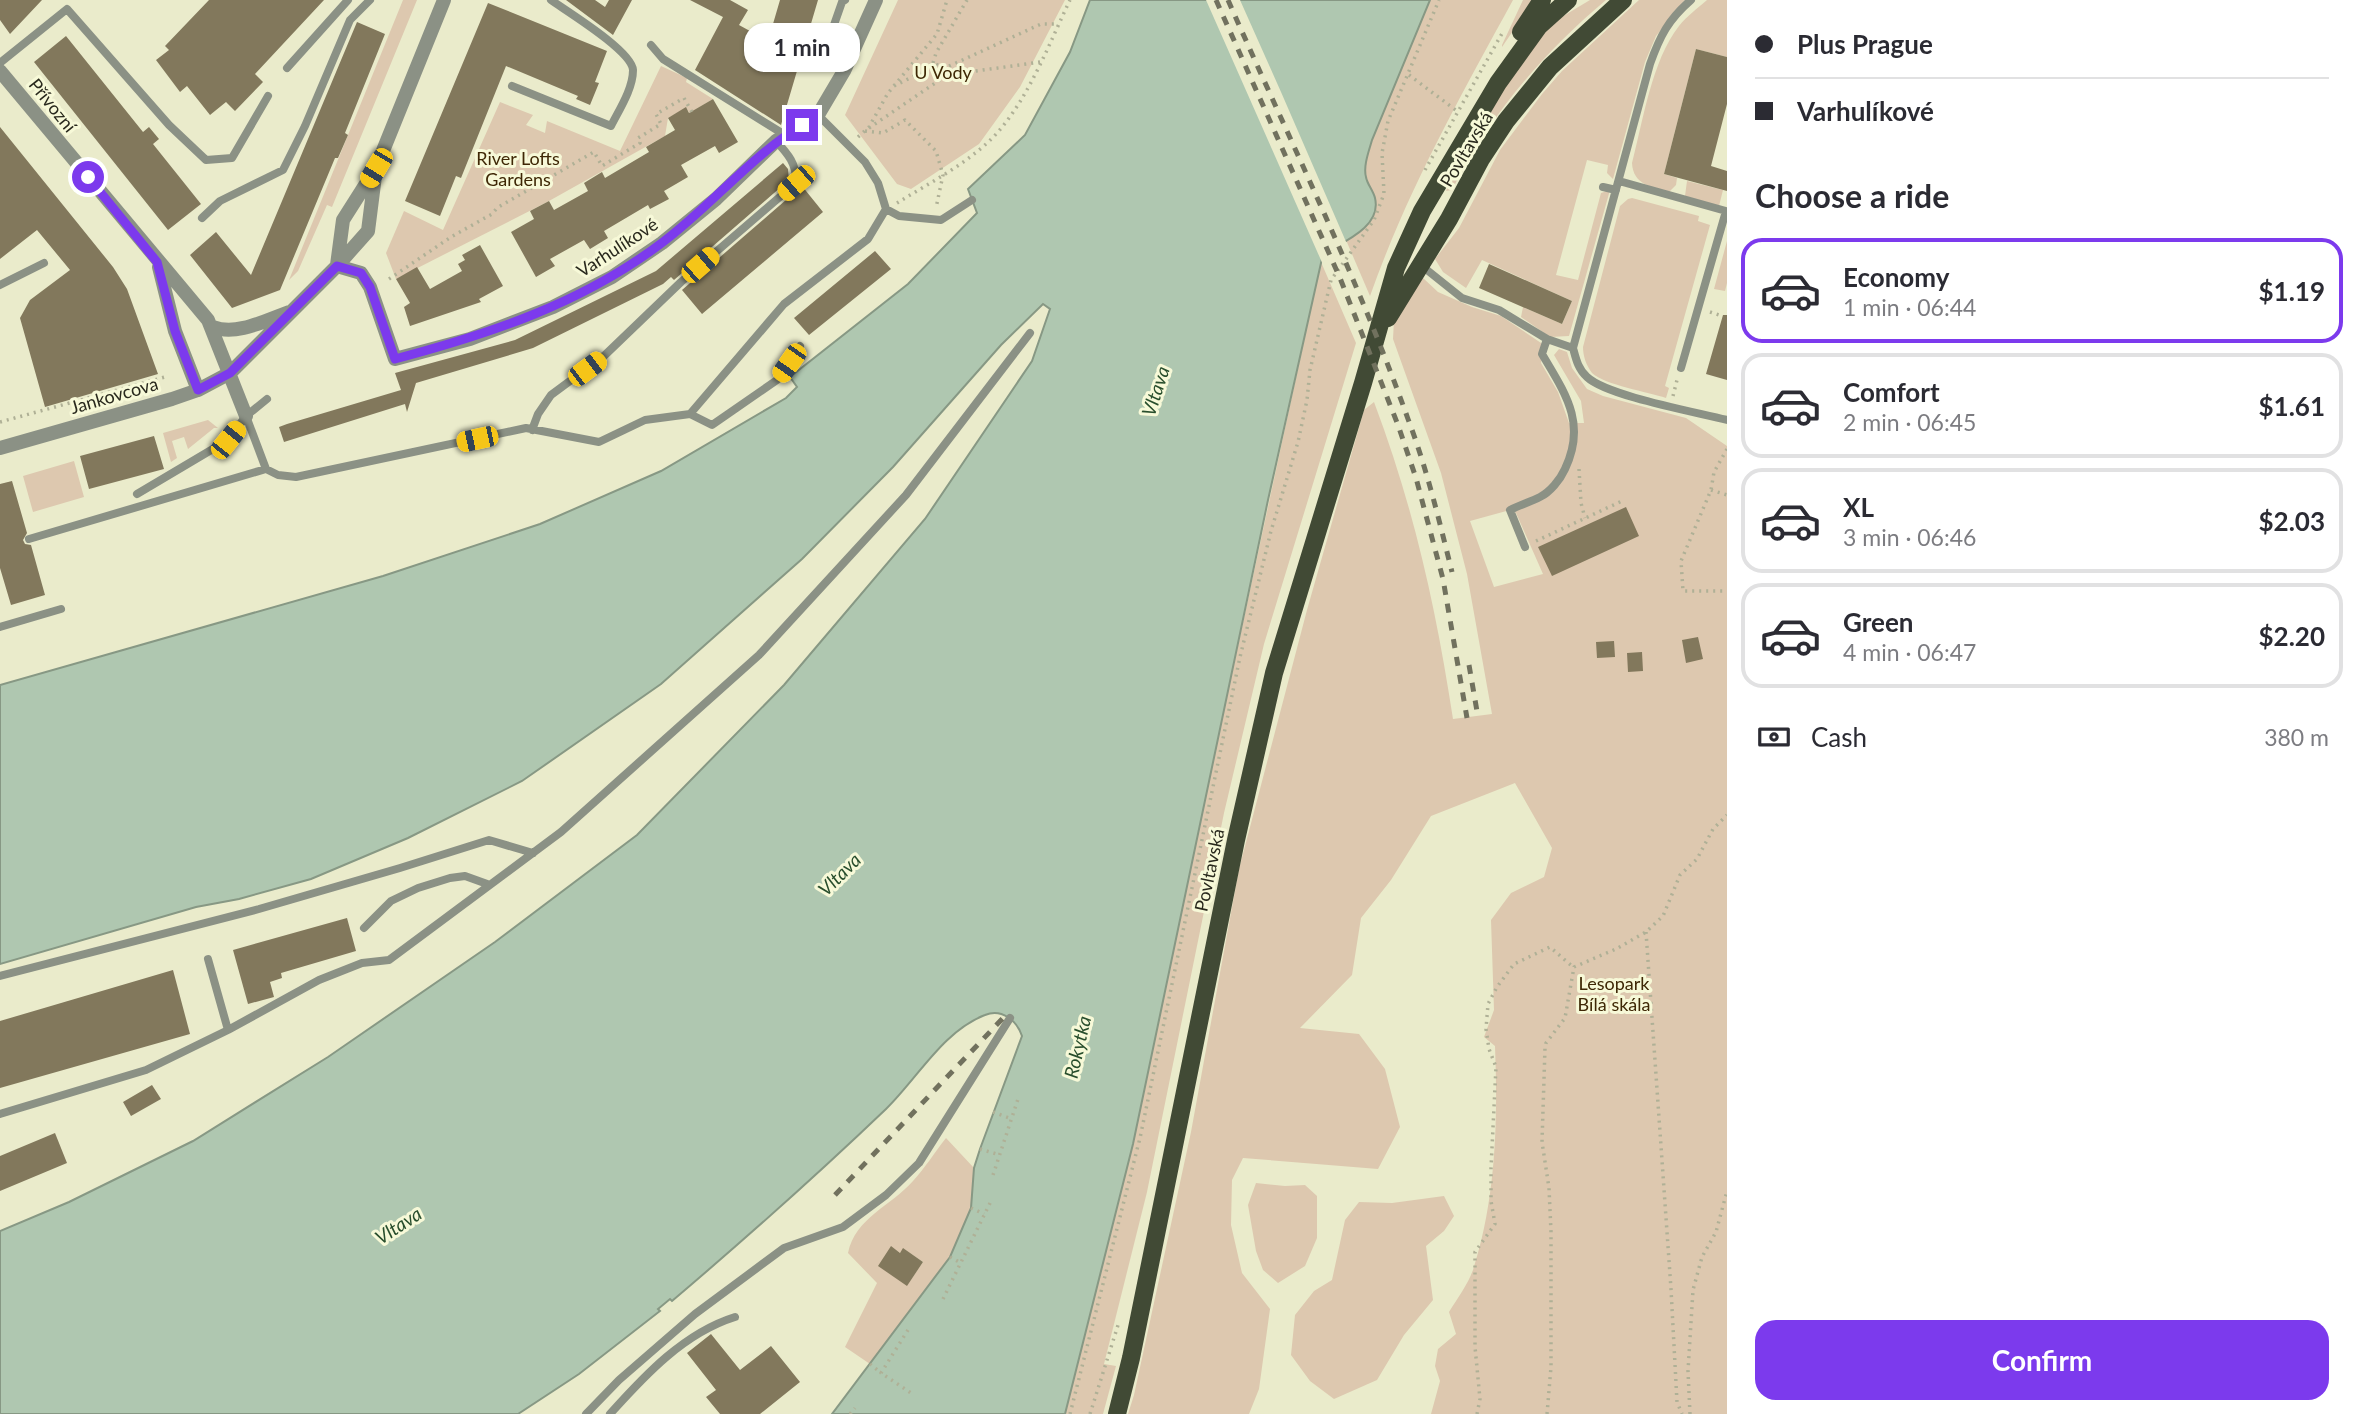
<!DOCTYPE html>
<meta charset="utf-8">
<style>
:root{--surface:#fff;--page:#f2f2f3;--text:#2b2b33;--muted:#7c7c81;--line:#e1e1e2;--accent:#7c3aed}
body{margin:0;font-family:Lato,sans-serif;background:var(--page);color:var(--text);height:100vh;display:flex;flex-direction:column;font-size:26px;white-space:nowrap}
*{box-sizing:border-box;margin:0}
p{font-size:23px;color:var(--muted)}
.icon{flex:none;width:38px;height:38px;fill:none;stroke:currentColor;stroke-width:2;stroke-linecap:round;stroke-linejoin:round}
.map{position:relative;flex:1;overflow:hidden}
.sheet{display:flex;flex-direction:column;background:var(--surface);width:630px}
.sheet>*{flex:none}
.banner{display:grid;align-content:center;height:154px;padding:0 28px;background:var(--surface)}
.end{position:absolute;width:32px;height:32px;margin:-16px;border:9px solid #7c3aed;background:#fff;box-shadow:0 0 0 4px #fff}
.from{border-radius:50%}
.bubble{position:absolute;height:49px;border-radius:21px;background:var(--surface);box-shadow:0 2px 5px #0004;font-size:23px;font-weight:700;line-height:49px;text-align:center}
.car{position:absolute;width:21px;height:42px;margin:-21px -10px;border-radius:9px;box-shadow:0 0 5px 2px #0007;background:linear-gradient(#f5c518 24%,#345 0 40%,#f5c518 0 76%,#345 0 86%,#f5c518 0)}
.banner b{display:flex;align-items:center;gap:24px;height:66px;font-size:26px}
.banner b+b{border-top:2px solid var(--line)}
.banner i{width:18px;height:18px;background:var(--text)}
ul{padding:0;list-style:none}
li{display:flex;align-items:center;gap:21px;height:105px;margin:0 14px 10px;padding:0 14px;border:4px solid var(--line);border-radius:21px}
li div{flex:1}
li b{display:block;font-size:26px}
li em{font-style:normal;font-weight:700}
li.active{border-color:var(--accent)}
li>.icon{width:63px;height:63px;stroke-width:1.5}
h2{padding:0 28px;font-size:32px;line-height:84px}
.pay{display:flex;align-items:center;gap:18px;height:77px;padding:0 28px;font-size:26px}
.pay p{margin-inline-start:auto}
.button{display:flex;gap:14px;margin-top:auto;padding:14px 28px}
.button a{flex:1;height:80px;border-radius:21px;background:var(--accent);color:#fff;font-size:28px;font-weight:700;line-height:80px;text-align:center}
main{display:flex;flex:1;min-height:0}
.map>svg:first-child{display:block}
</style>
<main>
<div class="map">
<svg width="1727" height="1414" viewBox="0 0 1727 1414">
<rect width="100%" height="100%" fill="#eaebcb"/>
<path fill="#ddc8af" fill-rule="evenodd" d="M403,0H417L332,207L327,205L298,271L289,280Z
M898,0H1065L1020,87L979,144L911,189L897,184L845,115Z
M1430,0H1513C1459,99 1408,189 1370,296L1346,240L1364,229L1375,198C1362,170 1364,169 1372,140Z
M1523,0H1534L1502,47V45Z
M1590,0H1606C1543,53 1489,116 1452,190L1446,191L1460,158L1536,38L1560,18Z
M1639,0H1685L1656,36L1645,62L1613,179L1607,173L1608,165L1587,160L1556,275L1578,280L1601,193L1610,190L1569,336L1550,337L1521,317L1523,307L1562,324L1572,301L1482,260L1466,288L1443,272L1435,259L1459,228L1500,150L1542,94L1562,71Z
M1707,0H1727V57L1696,49L1664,174L1677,178L1676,185L1669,192C1652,187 1633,185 1632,163C1643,121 1652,60 1679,26C1687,16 1698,8 1707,0Z
M661,66L687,78L686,82L713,99L695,110L691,115L686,108L668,118L665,136L549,201L396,279L386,253L404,211L443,230L500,102L533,115L526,125L545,133L547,121L620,151Z
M1687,181L1723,190L1719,206L1685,196Z
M1632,198L1699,216L1698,221L1710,225L1665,386L1669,388L1666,398C1648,392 1605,385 1592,373C1586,365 1583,356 1583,347L1620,206L1628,199Z
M1727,241V283L1725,291L1714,289Z
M1321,262L1356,343L1264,644L1224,813L1147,1192L1104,1364L1116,1366L1103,1414H1065L1133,1144L1183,900Z
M1423,278L1438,292L1472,307L1501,316L1544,345L1541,363L1558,392L1569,423H1584L1581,401L1554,355L1559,349L1567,352L1572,368L1587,389L1603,396L1686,418L1727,446V1414H1431L1440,1381L1435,1366L1438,1349L1456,1334L1449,1312C1457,1299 1468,1284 1473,1270C1496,1199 1498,1120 1495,1046L1484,1037L1494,1010L1491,920L1511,893L1544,877L1552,848L1515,783L1431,816L1391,880L1361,918L1352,975L1300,1028L1359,1034L1385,1069L1400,1127L1378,1169L1243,1158L1232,1180L1231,1225L1242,1273L1270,1309L1259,1389L1249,1414H1128L1134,1395L1191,1132L1239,869L1307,610L1364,410L1374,402C1414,508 1436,608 1453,719L1492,714L1467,574L1441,473L1393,339L1394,320ZM1510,510L1516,513L1543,574L1494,587L1470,521Z
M208,420L218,428H214L188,449L184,437L172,441L177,458L171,462L163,433Z
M74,461L84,497L33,512L23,476Z
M946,1138L974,1168L971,1208L950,1257L870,1364L845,1347L877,1283L848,1253C855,1218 891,1206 913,1181C925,1168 935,1152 946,1138ZM891,1247L900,1253L904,1249L923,1262L907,1285Z
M1256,1183L1285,1186L1305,1185L1317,1196V1238L1305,1266L1278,1283L1263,1270L1256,1251L1248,1205Z
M1444,1196L1454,1216L1444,1231L1426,1246L1433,1300L1404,1335L1377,1380L1334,1399L1310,1381L1291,1355L1295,1315L1314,1291L1332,1280L1345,1220L1359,1202L1392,1203Z"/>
<path fill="#afc7b0" stroke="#879884" stroke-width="2" fill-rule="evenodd" d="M1090,0H1430L1372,140C1369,151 1363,166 1366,177C1367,184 1373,190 1375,198C1382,227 1343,242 1323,254L1268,500L1133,1144L1065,1414H832L950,1257L971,1208L974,1168L980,1149L1022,1036C1017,1021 1002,1008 985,1015C943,1031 917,1079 886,1109C817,1175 745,1239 672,1301L670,1299L658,1309L660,1311L579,1374L518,1414H0V1231L69,1202L193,1141L328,1057L495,942L637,835L784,685L925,519L1032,361L1050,309L1043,304L1001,345L893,467L802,559L661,684L522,781L408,838L311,879L239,899L196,907L0,964V685L383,576L540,524L661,471L786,398L797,387L790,377L908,284L977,213L968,189L1025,135L1070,52ZM1259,84L1272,86L1273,99L1257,101L1255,98Z"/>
<path fill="#eaebcb" d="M1206,0H1240L1281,92L1347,244L1331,251L1326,256L1324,267Z"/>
<path fill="#82785c" d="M0,0H42L10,34L0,20Z
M209,0H324L255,74L263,82L235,111L226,102L210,115L187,86L180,92L156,60L169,50L165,46Z
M566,0H595L605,7L609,0H632L613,35Z
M690,0H730L748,10L739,25L768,41L780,0H818L781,125L695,70L723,17Z
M488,3L607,51L595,82L599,83L590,105L576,99L578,96L506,66L461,178L456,176L440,216L405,201Z
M357,22L385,34L345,133L348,135L338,158H335L280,290L232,308L190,255L216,232L251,275Z
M66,36L143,132L149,127L159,139L153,144L201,204L168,230L34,62Z
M1696,49L1727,57V104L1711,166L1727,171V191L1664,174Z
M713,99L738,142L719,153L715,146L681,165L688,177L664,191L669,199L650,209L648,205L604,231L608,238L590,249L584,240L550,259L555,266L536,277L511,232L534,219L530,211L549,201L554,210L588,191L584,183L602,172L605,178L649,152L646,147L675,130L668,118L686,107L689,113Z
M0,127L113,267L127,289L158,374L45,407L20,318L30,300L70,270L37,230L0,259Z
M783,163L788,169L789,180L674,280L671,277L663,284L533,348L416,383L407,412L405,404L284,442L279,427L287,424L401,390L395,373L515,340L656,271Z
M802,186L823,212L702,314L682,290Z
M480,245L503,286L479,299L481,302L410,326L404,307L410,303L396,279L417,267L430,289L462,271L458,264L465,260L462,255Z
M875,251L891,269L809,335L794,318Z
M1489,264L1572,301L1562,324L1479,288Z
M1723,315H1727V380L1706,374Z
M154,436L164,469L89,489L80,456Z
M12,481L27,533L23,540L25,544L31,545L45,595L11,605L0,568V484Z
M1626,507L1639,536L1552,576L1538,547Z
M1698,637L1703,659L1686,663L1682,640Z
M1614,641L1615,657L1597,658L1596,642Z
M1642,652L1643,671L1628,672L1627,653Z
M347,918L356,951L281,973L282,978L270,982L274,997L248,1004L233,950Z
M173,970L190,1034L0,1088V1021Z
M152,1085L161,1099L131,1116L123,1102Z
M55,1133L67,1163L0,1191V1156Z
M891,1246L900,1253L903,1248L923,1262L907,1286L878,1266Z
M711,1334L740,1370L771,1346L800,1382L760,1414H720L706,1397L716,1390L687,1353Z"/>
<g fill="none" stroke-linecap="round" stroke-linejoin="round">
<path stroke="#afb096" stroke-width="3.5" stroke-dasharray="2 5" stroke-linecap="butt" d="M933,63L936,53L967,0
M948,75L1040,62
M1409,75L1457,111
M894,86L924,71L933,63L945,68L1041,24H1058
M869,128L947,75L945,69
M865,131L883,133L905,120L936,151L943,175L936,208
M858,137L869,127L888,93L937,34L947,0
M1425,170L1504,30
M897,203C931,182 971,162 998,132C1030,95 1049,44 1070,0
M389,279L451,237L492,214L497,208L594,152L602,166L640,143L638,138L661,124L656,114L684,98L693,114
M1710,312L1722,316
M1673,396L1677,380
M0,422L165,377
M1727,449L1714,472L1711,490L1681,561L1683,591H1727
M1579,469L1581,503L1585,518
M1711,490L1727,495
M1536,541L1622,501
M1646,932L1671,1289L1677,1402L1682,1414
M993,1112L1012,1119
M980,1149L1000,1155
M993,1175L1018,1099
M971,1208L984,1214
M950,1257L961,1263
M943,1299L992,1199
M908,1330L881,1373L914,1395
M870,1364L881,1373
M850,1414L855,1408
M1070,1414L1140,1138L1240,657L1271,531L1298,442L1307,400L1310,370L1331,280L1374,220L1384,194L1382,153L1388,121L1439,0
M1090,1414L1119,1322
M1477,1414L1480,1399L1475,1347V1252L1495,1224L1491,1201V1168L1496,1067L1489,1049L1486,1029L1488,1004L1497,987L1514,964L1550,947L1573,967
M1547,1414L1551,1367V1232L1549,1188L1542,1142L1545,1048L1546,1043L1565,1018L1574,967L1616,949L1646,932L1663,916L1680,875L1697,859L1713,829L1727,815
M1690,1414L1688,1371L1693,1290L1702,1257L1716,1232L1727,1191"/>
<path stroke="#8b9185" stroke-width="8" d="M1691,0C1668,20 1660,36 1650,64L1573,348C1576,359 1578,369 1587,377C1607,396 1696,412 1727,420
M651,45L663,59L785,135
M0,63L67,9L169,125L206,160L232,158L268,96
M287,68L348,0
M844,71L828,42L842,2L845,0
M512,86L611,126C619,110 633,89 633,70C632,51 568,12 551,0
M818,115L865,162L878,183L886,209L899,216L941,220L972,200
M1619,181L1726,211L1681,368
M1603,187L1616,190
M202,218L220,201L283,170L305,126L350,20L370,0
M1422,266L1462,298L1499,310L1547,339L1573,348
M0,285L44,263
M690,414L712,425L777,380L800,346
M246,416L266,469
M532,430L538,414L551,395L605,355L681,282L796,183C797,164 788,154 776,141
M137,494L228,440L246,416L267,399
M29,539L266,469L278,475L296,477L526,428L599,442L645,420L690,414L784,304L868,239L886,209
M1525,547L1510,510C1520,505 1530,502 1540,497C1550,492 1560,480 1565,469C1587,423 1565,393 1542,354L1547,339
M0,627L61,609
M364,928L391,901L418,888L450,878L465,876L490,885
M208,959L228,1030
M0,976L259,909L400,868L489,840L533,853
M0,1114L146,1070L228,1030L319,980L362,963L389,960L561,832L759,655L906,495L1030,333
M586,1414L619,1380L695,1314L784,1248L843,1227L886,1195L919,1163L1010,1018
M610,1414C645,1375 684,1333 735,1317"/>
<path stroke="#8b9185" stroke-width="14" d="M0,71L208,320L246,416
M337,265L343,220L376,168L444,0
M337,266L361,273L370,287L395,359L470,339L553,307L612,277L662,243L716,199L776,141L818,115L844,71L876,0
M159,267L175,331L198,390
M213,327C237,336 266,320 289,312
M0,448L172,399L198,390L230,373L337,266L368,231L376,168"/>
<path stroke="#414a35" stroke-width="18" d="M1521,32L1542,0
M1388,318L1449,219L1481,159L1506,121L1550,67L1623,0
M1117,1414L1131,1358L1236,840L1274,673L1363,383L1396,268L1422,211L1498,83L1539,26L1568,0"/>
<path stroke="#71715e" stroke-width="5" stroke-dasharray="9 9" stroke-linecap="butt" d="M1216,0L1340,278L1398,425L1416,478L1443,579L1467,718
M1228,0C1289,139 1357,276 1408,419C1427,469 1439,520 1452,572
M1469,665L1478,717
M835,1195L1005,1016"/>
</g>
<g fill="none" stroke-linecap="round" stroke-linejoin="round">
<path stroke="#7c3aed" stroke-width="9" d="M88,177L157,262L175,331L198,390L230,373L337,266L361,273L370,287L395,359C490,334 583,303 663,242C711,206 750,157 802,125"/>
</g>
<g text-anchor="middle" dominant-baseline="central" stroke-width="6" stroke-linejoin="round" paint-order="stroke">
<g font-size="18" fill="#3e2705" stroke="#f7f9d8">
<text x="943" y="72">U Vody</text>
<text x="518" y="158">River Lofts<tspan x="518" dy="21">Gardens</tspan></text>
<text x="1614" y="983">Lesopark<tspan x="1614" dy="21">Bílá skála</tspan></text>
</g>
<g font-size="18" fill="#29291d" stroke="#f7f9d8">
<text transform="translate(53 105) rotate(51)">Přívozní</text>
<text transform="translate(1466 149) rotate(-59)">Povltavská</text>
<text transform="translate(617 247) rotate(-33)">Varhulíkové</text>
<text transform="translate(114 395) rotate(-16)">Jankovcova</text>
<text transform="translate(1209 870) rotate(-78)">Povltavská</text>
</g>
<g font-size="19" font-style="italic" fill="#284e2c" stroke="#f7f9d8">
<text transform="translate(1155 391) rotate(-72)">Vltava</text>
<text transform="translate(839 874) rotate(-45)">Vltava</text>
<text transform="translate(1077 1047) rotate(-77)">Rokytka</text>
<text transform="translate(398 1225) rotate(-33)">Vltava</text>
</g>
</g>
</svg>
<i class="end from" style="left:88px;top:177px"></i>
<i class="end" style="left:802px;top:125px"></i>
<div class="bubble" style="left:744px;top:23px;width:116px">1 min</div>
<i class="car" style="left:376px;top:168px;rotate:211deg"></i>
<i class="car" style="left:796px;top:183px;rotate:229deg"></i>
<i class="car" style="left:700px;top:265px;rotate:49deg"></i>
<i class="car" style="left:789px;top:363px;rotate:215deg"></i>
<i class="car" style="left:587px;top:369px;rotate:53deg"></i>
<i class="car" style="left:477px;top:439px;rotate:258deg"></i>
<i class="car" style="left:228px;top:440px;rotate:39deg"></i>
</div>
<section class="sheet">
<div class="banner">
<b><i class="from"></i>Plus Prague</b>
<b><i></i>Varhulíkové</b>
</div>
<h2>Choose a ride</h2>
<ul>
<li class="active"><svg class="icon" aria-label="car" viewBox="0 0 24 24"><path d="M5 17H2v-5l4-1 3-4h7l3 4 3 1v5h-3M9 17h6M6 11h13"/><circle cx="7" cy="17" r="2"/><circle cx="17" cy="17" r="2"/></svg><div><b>Economy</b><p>1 min · 06:44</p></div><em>$1.19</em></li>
<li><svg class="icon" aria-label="car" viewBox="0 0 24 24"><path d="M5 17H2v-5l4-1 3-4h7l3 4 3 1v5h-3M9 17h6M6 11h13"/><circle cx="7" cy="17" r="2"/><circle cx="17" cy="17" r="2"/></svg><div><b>Comfort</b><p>2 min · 06:45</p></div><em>$1.61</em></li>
<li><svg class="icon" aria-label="car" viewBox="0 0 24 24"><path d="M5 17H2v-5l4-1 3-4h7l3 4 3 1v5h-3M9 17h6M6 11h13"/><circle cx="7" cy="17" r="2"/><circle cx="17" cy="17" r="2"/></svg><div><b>XL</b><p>3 min · 06:46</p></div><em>$2.03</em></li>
<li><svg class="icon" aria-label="car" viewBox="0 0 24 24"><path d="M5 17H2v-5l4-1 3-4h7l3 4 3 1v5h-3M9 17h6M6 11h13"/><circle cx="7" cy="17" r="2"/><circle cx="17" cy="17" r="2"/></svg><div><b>Green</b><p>4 min · 06:47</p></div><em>$2.20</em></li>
</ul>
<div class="pay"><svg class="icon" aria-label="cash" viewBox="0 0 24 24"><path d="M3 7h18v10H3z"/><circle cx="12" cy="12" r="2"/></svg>Cash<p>380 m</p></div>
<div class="button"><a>Confirm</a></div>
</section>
</main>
